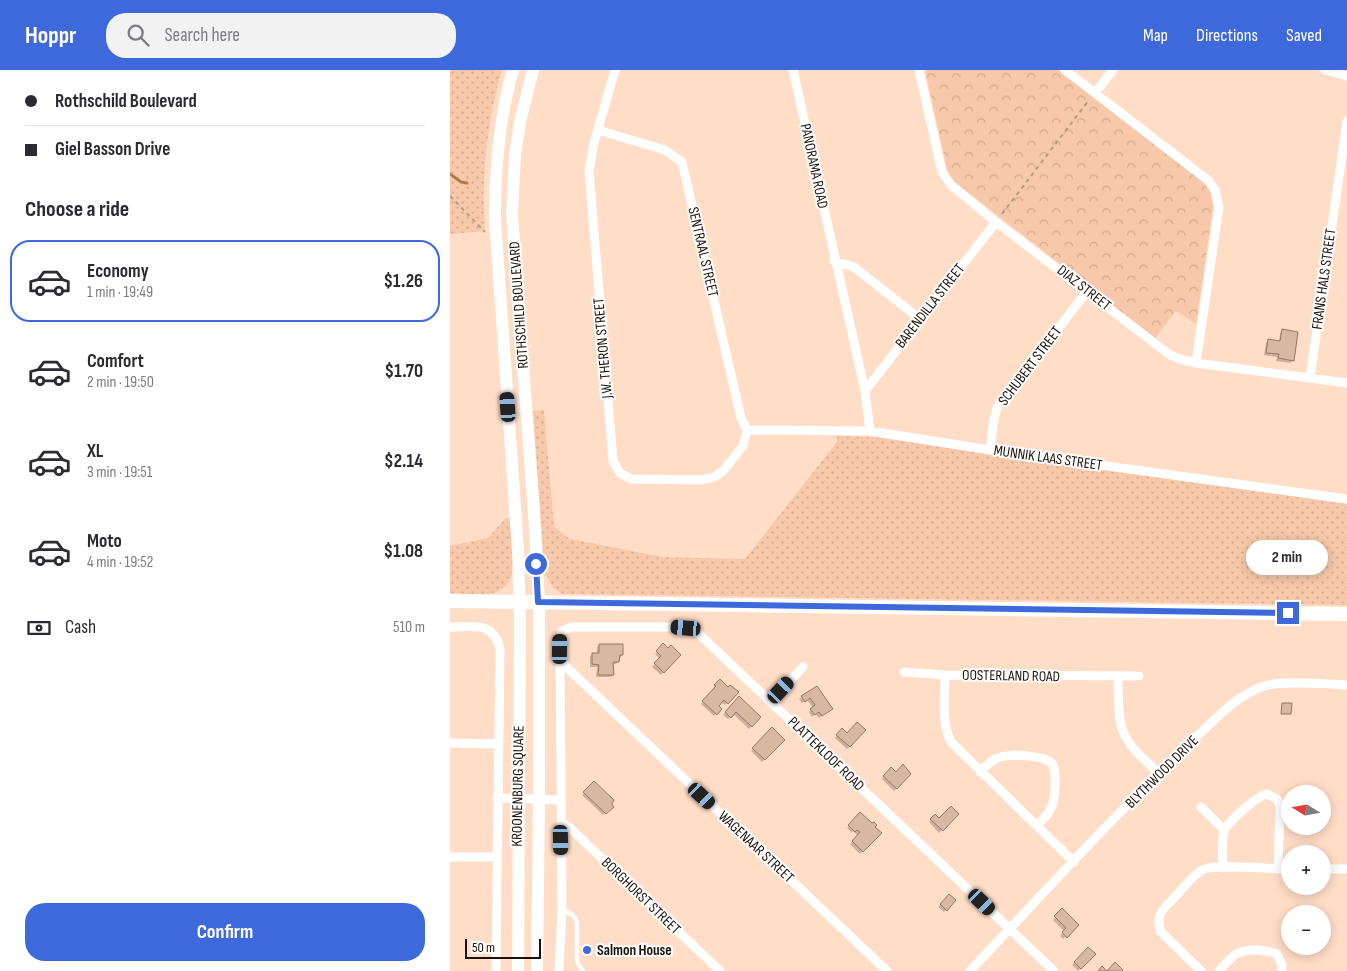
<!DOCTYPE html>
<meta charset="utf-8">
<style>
:root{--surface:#fff;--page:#f2f2f3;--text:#2b2b33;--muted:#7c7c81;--line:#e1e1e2;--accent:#3e69da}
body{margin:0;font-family:"Sofia Sans Condensed",sans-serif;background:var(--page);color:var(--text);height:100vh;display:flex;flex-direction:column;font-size:19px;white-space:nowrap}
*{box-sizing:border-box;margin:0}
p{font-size:16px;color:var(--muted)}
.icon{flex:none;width:28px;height:28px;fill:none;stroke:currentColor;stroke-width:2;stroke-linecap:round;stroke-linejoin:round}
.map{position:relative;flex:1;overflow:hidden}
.sheet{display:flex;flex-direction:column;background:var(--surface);width:450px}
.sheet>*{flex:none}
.hud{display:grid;align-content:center;height:110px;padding:0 25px;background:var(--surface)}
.needle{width:32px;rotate:281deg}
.buttons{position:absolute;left:831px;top:715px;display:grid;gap:10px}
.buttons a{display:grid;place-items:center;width:50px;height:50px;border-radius:50%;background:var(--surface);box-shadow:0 2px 12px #0003;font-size:25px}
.scale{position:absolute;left:15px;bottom:12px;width:76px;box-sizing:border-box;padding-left:5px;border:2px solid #1c1109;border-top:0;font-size:14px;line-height:18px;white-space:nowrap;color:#1c1109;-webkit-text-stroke:4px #fff;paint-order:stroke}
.end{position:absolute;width:22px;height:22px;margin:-11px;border:6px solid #3e69da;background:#fff;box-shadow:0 0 0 2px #fff}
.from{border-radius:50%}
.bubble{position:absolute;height:35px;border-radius:18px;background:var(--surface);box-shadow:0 2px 12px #0003;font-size:16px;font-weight:700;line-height:35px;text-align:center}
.car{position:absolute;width:15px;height:30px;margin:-15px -8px;border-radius:6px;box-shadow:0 0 4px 1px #0007;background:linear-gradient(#222 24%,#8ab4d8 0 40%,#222 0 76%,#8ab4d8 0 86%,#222 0)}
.hud b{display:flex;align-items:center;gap:18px;height:48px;font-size:19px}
.hud b+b{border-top:1px solid var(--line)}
.hud i{width:12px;height:12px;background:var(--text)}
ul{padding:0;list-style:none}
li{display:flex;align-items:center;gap:15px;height:82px;margin:0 10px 8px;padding:0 15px;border:2px solid transparent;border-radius:20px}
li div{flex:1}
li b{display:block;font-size:19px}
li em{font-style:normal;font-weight:700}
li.selected{border-color:var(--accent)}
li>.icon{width:45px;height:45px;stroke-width:1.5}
h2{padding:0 25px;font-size:22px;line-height:60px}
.pay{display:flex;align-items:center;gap:12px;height:55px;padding:0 25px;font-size:19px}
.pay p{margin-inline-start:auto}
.cta{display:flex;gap:10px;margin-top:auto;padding:10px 25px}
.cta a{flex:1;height:58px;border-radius:20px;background:var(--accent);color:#fff;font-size:20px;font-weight:700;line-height:58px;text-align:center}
header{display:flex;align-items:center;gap:30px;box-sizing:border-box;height:70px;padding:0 25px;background:var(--accent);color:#fff}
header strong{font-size:24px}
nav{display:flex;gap:28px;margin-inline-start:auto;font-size:18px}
.search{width:350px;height:45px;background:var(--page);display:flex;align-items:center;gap:12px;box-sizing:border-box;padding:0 18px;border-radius:20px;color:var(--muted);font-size:19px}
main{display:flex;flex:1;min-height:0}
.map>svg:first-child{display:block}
</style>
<header>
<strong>Hoppr</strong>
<div class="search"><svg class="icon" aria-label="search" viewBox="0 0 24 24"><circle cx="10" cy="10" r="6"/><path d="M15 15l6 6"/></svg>Search here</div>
<nav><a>Map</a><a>Directions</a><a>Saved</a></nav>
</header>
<main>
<section class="sheet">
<div class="hud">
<b><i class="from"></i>Rothschild Boulevard</b>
<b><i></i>Giel Basson Drive</b>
</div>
<h2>Choose a ride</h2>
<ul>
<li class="selected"><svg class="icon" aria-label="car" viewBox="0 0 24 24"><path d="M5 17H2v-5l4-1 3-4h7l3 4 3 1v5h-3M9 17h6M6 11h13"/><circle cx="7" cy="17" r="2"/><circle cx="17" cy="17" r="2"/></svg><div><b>Economy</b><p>1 min · 19:49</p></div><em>$1.26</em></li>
<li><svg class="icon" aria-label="car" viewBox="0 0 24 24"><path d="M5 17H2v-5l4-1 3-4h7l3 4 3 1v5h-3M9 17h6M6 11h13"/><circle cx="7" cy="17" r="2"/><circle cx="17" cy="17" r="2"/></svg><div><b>Comfort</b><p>2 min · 19:50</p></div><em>$1.70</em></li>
<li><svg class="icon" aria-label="car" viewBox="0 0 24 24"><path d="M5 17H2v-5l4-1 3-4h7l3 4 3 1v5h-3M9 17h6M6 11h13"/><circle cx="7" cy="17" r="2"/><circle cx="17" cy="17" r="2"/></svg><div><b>XL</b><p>3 min · 19:51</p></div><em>$2.14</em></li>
<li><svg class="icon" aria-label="car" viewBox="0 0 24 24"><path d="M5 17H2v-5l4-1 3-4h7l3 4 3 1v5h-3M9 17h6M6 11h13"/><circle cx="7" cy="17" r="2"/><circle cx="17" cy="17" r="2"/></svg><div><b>Moto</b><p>4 min · 19:52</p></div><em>$1.08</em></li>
</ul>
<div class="pay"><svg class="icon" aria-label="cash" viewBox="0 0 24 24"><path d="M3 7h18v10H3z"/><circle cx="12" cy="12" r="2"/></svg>Cash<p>510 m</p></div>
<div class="cta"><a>Confirm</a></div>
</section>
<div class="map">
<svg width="897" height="901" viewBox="0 0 897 901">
<defs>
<pattern id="grass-dots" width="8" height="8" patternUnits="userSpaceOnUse" patternTransform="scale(1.25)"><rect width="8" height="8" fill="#f7c8a9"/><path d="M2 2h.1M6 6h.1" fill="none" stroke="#d3ab90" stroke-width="1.8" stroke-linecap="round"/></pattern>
<pattern id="park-crowns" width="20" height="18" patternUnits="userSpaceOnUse" patternTransform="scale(1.25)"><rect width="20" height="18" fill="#f7c8a9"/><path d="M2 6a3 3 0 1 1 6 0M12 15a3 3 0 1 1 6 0" fill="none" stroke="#d3ab90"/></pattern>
</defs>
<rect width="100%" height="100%" fill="#ffddc7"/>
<path fill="url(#grass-dots)" d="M0,0H52C37,51 31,108 35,161L0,164Z
M94,340L104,457L120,469L212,487L295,489L387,372V366L424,367L897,434V535L113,524L103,518L97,506H95L83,341Z
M62,448C63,471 73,516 43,523C29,526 13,523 0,523V476L38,468L55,449Z"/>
<path fill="url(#park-crowns)" d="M475,0H608L754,113L761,124L763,137L746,254L726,241L705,268L502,110L498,103Z"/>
<path fill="#0003" d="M832,261L843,290L840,293L826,291L827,287L814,285L816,273L819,271L829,272L830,263Z
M149,575L172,585L166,594H162L163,605L161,607H146L147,597H140V586L143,584H147V577Z
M213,575L218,580L229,585L211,605L202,597L210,589L205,584Z
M270,611L278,618L287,622L275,635L271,632L267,636L271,639L264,646L251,634L264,620L263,618Z
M366,618L379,641L369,648L366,644L362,647L359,642L363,638L357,630L352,633L349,629Z
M289,628L309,647L299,659L283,644L278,649L273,645Z
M322,659L333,670L312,692L301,681Z
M392,660L397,665L414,660L397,679L385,668Z
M441,699L446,704H460L444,721L432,709Z
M144,713L162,737L153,745L132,725Z
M411,743L430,763L410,784L400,774L408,766L403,761L402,763L397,758Z
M508,744L489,763L479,752L485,745L489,749Z
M499,826L505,830L494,842L488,837Z
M612,840L627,855L613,869L610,866L614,861L603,850Z
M638,878L644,884L628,901L622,895Z"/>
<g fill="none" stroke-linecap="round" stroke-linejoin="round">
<path stroke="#b37950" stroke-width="3" d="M0,104L11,112L17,113"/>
</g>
<path fill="#d9b8a3" stroke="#967763" d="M832,259L848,262L844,291L828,288L829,284L816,283L818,269L830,271Z
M213,573L218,578L221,575L231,585L214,603L204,593L211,586L206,581Z
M149,574H173V585H170L169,592H163L164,605H148L149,595L142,594V583H149Z
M270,609L278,617L280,615L289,622L278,634L274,630L269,636L272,639L267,645L252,631L266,616L264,615Z
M367,616L383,639L372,646L369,642L365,645L360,639L365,635L360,628L355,632L351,626Z
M289,626L311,647L302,657L286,642L281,648L275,642Z
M832,633H842L841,644H831Z
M407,652L416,660L400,677L386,665L392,658L397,663Z
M322,657L335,670L315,690L302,678Z
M453,694L461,704L447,719L433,706L441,697L446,702Z
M144,711L164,730L162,734L164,737L156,744L133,722Z
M501,736L509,744L493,761L480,749L485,744L489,748Z
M410,742L422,753L424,752L427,755L425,757L432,763L413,782L402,771L410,762L407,760L405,762L398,755Z
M499,824L506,830L497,841L490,834Z
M612,838L629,855L617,868L612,862L616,858L604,846Z
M638,877L646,884L631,899L624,892Z
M665,892L673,900L672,901H648L652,896L657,901Z"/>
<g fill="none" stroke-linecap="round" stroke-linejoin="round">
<path stroke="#b49a88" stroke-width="2" stroke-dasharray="4 4" stroke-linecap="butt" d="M0,126L35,162
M552,144L639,30"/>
<path stroke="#fff" stroke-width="4.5" d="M112,840C120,842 124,845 127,852V889L128,894L133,901"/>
<path stroke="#fff" stroke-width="9" d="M165,0L144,73L139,101L163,391L170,403L181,409L252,410L264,407L273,401L293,376L297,360
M343,0L415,321L420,361
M469,0L492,102L501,115L546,152L720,285L733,290L746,293L897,313
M615,0L759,111L765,120L769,137L746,293
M875,0L897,6
M645,23L663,0
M148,60L215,80L232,92L291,348L297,360
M384,191L404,197L470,249
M860,308L897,51
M415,321L546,152
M297,360L420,361L540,380L897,429
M540,380L544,349L547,338L638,220
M0,557C23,557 44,551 50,579L46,901
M110,591L437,901
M454,602L495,605L689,606
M495,605C495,627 491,652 501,672L624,792
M668,607C669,661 667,666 709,703
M320,632L353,597
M0,673L49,674
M530,702C536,696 542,689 550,687C562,684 592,685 602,693C607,702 606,731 600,740C597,746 591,751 587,756
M47,728L110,730
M751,737L774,760
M111,752L120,758L270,901
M0,787H47
M773,798C773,786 771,773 774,762C776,753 808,725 817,724L827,729L830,736L828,799
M872,799H897
M109,901L112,840L110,568L112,561L121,557H223L236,558L248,563L604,901
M520,901C592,825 663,746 739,674C761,654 784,626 814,616C832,610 876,614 897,615
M751,901L711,862C705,847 712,839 723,829C732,820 742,805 754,799C765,794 824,799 840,799
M769,901C783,886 785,880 806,880C814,881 820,881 827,884L832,895V901"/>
<path stroke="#fff" stroke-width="12" d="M63,0C49,48 45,98 45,149L68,481L70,552L68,901
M83,0L70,52L65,85L62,144L84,444L89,531V729L87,901"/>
<path stroke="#fff" stroke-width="14" d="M0,531L897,544"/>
</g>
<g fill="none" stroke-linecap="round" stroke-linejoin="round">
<path stroke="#3e69da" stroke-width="6" d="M86,494L88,532L838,543"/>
</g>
<circle fill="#3e69da" stroke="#fff" stroke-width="2" cx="137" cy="880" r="5"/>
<g text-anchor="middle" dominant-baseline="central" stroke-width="4" stroke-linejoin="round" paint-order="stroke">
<g font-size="15" fill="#1c1109" stroke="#fff">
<text transform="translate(364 96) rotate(78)">PANORAMA ROAD</text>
<text transform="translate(253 182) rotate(77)">SENTRAAL STREET</text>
<text transform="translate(874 209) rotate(-82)">FRANS HALS STREET</text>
<text transform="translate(634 218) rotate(38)">DIAZ STREET</text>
<text transform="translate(69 235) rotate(-94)">ROTHSCHILD BOULEVARD</text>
<text transform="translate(480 236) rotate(-52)">BARENDILLA STREET</text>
<text transform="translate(153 278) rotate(-95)">J.W. THERON STREET</text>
<text transform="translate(580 296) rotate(-53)">SCHUBERT STREET</text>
<text transform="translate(598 388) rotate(8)">MUNNIK LAAS STREET</text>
<text transform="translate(561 606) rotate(1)">OOSTERLAND ROAD</text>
<text transform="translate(376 684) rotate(44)">PLATTEKLOOF ROAD</text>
<text transform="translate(712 702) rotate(-45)">BLYTHWOOD DRIVE</text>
<text transform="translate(68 716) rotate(-89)">KROONENBURG SQUARE</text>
<text transform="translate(306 777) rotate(43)">WAGENAAR STREET</text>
<text transform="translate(191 826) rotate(44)">BORGHORST STREET</text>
</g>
<g font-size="15" font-weight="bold" fill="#1c1109" stroke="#fff" text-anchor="start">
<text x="147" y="880">Salmon House</text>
</g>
</g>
</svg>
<div class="buttons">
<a><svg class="needle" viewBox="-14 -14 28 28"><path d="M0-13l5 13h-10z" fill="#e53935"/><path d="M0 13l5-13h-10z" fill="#7c7c81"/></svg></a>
<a>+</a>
<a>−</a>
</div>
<div class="scale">50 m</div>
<i class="end from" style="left:86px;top:494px"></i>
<i class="end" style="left:838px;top:543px"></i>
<div class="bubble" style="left:796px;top:470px;width:82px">2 min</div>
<i class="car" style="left:58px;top:337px;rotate:356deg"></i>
<i class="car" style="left:236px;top:558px;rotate:275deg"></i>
<i class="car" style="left:110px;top:579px;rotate:1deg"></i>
<i class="car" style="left:331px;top:620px;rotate:43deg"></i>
<i class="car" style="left:252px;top:726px;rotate:133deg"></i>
<i class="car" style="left:111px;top:770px;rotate:179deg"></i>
<i class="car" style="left:532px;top:832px;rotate:134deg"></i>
</div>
</main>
